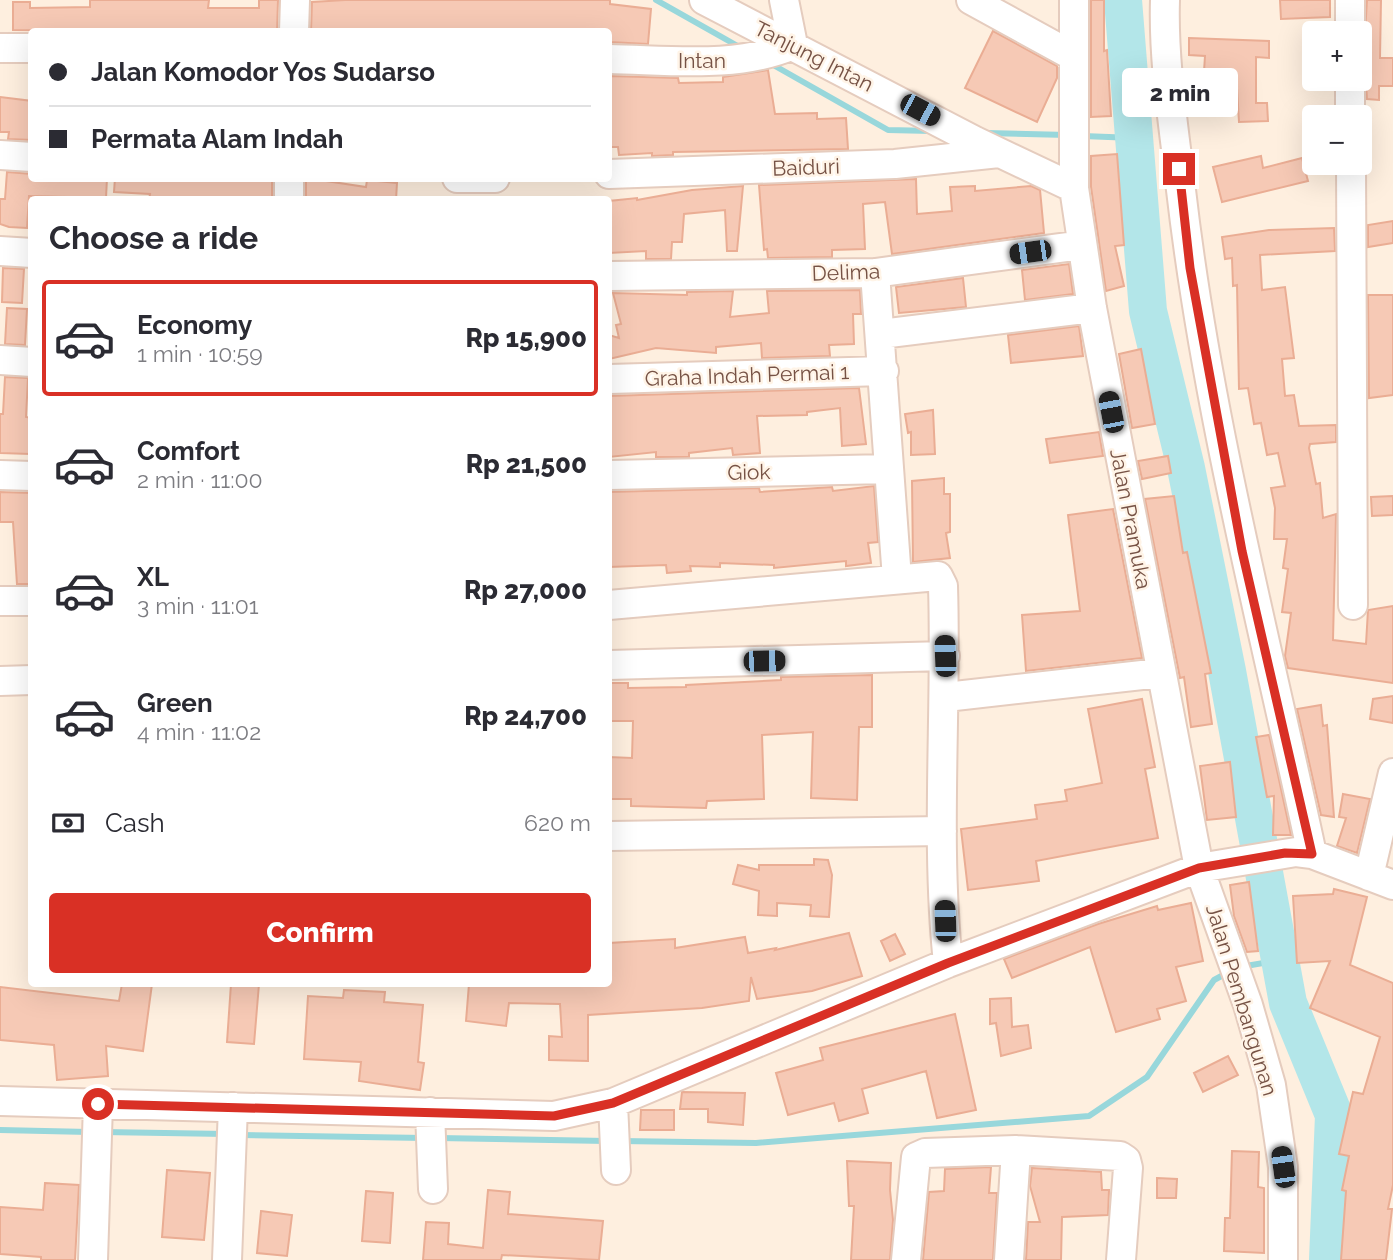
<!DOCTYPE html>
<meta charset="utf-8">
<style>
:root{--surface:#fff;--page:#f2f2f3;--text:#2b2b33;--muted:#7c7c81;--line:#e1e1e2;--accent:#d93025}
body{margin:0;font-family:Raleway,sans-serif;background:var(--page);color:var(--text);height:100vh;display:flex;flex-direction:column;font-size:26px;white-space:nowrap}
*{box-sizing:border-box;margin:0}
p{font-size:23px;color:var(--muted)}
.icon{flex:none;width:38px;height:38px;fill:none;stroke:currentColor;stroke-width:2;stroke-linecap:round;stroke-linejoin:round}
.map{position:relative;flex:1;overflow:hidden}
.sheet{position:absolute;left:28px;top:196px;width:584px;height:791px;display:flex;flex-direction:column;background:var(--surface);border-radius:7px;box-shadow:0 7px 28px #0002}
.sheet>*{flex:none}
.banner{position:absolute;left:28px;top:28px;width:584px;height:154px;border-radius:7px;box-shadow:0 7px 28px #0002;display:grid;align-content:center;height:154px;padding:0 21px;background:var(--surface)}
.fabs{position:absolute;left:1302px;top:21px;display:grid;gap:14px}
.fabs a{display:grid;place-items:center;width:70px;height:70px;border-radius:7px;background:var(--surface);box-shadow:0 7px 28px #0002;font-size:35px}
.end{position:absolute;width:32px;height:32px;margin:-16px;border:9px solid #d93025;background:#fff;box-shadow:0 0 0 4px #fff}
.from{border-radius:50%}
.bubble{position:absolute;height:49px;border-radius:7px;background:var(--surface);box-shadow:0 7px 28px #0002;font-size:23px;font-weight:800;line-height:49px;text-align:center}
.car{position:absolute;width:21px;height:42px;margin:-21px -10px;border-radius:9px;box-shadow:0 0 5px 2px #0007;background:linear-gradient(#222 24%,#8ab4d8 0 40%,#222 0 76%,#8ab4d8 0 86%,#222 0)}
.banner b{display:flex;align-items:center;gap:24px;height:66px;font-size:26px}
.banner b+b{border-top:2px solid var(--line)}
.banner i{width:18px;height:18px;background:var(--text)}
ul{padding:0;list-style:none}
li{display:flex;align-items:center;gap:21px;height:116px;margin:0 14px 10px;padding:0 7px;border:4px solid transparent;border-radius:7px}
li div{flex:1}
li b{display:block;font-size:26px}
li em{font-style:normal;font-weight:800}
li.current{border-color:var(--accent)}
li>.icon{width:63px;height:63px;stroke-width:1.5}
h2{padding:0 21px;font-size:32px;line-height:84px}
.pay{display:flex;align-items:center;gap:18px;height:77px;padding:0 21px;font-size:26px}
.pay p{margin-inline-start:auto}
.primary-button{display:flex;gap:14px;margin-top:auto;padding:14px 21px}
.primary-button a{flex:1;height:80px;border-radius:7px;background:var(--accent);color:#fff;font-size:28px;font-weight:800;line-height:80px;text-align:center}
.map>svg:first-child{display:block}
</style>
<div class="map">
<svg width="1393" height="1260" viewBox="0 0 1393 1260">
<rect width="100%" height="100%" fill="#feefdf"/>
<g fill="none" stroke-linecap="round" stroke-linejoin="round">
<path stroke="#98d7db" stroke-width="6" d="M656,0L743,49
M768,62L888,130L932,131
M985,133L1068,135
M1083,136L1134,138
M1240,967L1281,960
M0,1130L89,1132
M103,1132L226,1134
M240,1135L425,1138
M439,1138L607,1141
M621,1141L756,1143L1089,1116L1147,1077L1214,980L1227,973"/>
<path stroke="#b3e6e9" stroke-width="38" d="M1123,0L1148,311L1186,468L1227,671L1288,1003L1334,1115L1328,1260"/>
</g>
<path fill="#f6c9b5" stroke="#eaad94" stroke-width="2" d="M90,0H209L208,8H259V0H278L277,32L13,30V2H30V8L90,7Z
M345,0H610V4L651,9L648,44L609,42V32H311L312,2Z
M1091,0H1104V51L1107,50L1111,116L1091,117Z
M1280,0H1330V17L1281,19Z
M1367,0H1381L1380,58H1393V86H1379V100L1367,99L1364,49Z
M993,31L1057,66V78L1037,122L965,88Z
M1189,38L1269,41V58L1256,57V103H1267L1268,121L1239,122L1237,88L1203,87L1205,56L1189,55Z
M768,70L775,114L817,113V119L846,118L848,149L673,152V155L652,156V153L619,155L618,147H609V76L678,78L679,83L723,82V77Z
M0,97L32,101V140L8,139L9,132H0Z
M1117,154L1124,245L1115,246L1124,286L1106,291L1091,187V156Z
M1261,156L1263,168L1302,158L1308,181L1222,202L1213,167Z
M7,172L32,174V178H107L106,198L29,196L27,228L9,227L0,224V199H5Z
M115,178H272V200H149L150,194L114,192Z
M306,178L366,187L367,180L397,183L396,200H306Z
M916,179L917,214L952,211L950,187L975,186V191L1031,186L1040,190L1044,233L892,254L885,202L863,204L865,249L832,250V257L768,258L767,249L764,250L759,185Z
M743,186L737,251H727L725,210L684,214L682,242H672L671,259H646V251L609,253V201L637,198V200L692,190Z
M1393,221V243L1368,247V225Z
M1334,228L1335,251L1260,255L1262,290L1285,287L1294,358L1282,359L1285,396L1294,395L1299,426L1336,425V442L1310,444L1309,448L1316,484L1320,483L1323,518L1336,514L1333,640L1366,644L1368,610L1393,606V683L1288,668L1285,656L1291,613L1282,612L1288,569L1283,568L1287,539H1274L1275,508L1271,488L1285,486L1278,453L1267,455L1261,423L1254,424L1248,388L1239,389L1237,285L1233,286L1232,258L1225,259L1222,237L1269,230Z
M1069,264L1073,294L1025,300L1022,270Z
M3,268L24,269L22,303L2,302Z
M963,278L966,307L899,313L896,287Z
M860,290L861,314H853L854,344L829,345L830,356L762,358L761,343L716,347V353L656,348L609,359V335L619,338L616,325L621,324L613,293L687,295V292L733,291L730,317L769,313L767,291Z
M1368,295H1393V395L1369,398Z
M7,308L27,309L25,345L5,344Z
M1079,326L1083,356L1011,363L1008,335Z
M1141,349L1155,424L1132,428L1119,354Z
M5,377L28,378L26,417L32,418L30,454L0,453V414H3Z
M859,388L866,444L842,446L840,408L807,412V415L757,416L760,453L733,455L732,448L689,453V457H656V452L609,457V396Z
M933,410L935,454L911,455V432L908,433L905,414Z
M1099,432L1103,456L1050,463L1046,439Z
M1168,456L1171,473L1142,479L1138,461Z
M944,478V494H950V532L946,533L950,558L913,562L912,481Z
M874,486L878,542L868,543L871,563L846,566V561L774,568V565L720,563V567L690,566L691,571L667,573L666,565L609,567V492L759,488L760,492L832,487L833,491Z
M0,492L32,493V584H17L13,522H0Z
M1174,496L1183,553L1187,552L1211,673L1205,674L1212,724L1191,727L1184,677L1180,678L1145,499Z
M1393,496V515L1372,516L1371,497Z
M1113,509L1142,658L1026,671L1022,615L1080,611L1068,515Z
M872,675V727H859L857,800L811,798L813,732L762,735L764,799L707,801L706,808L631,806V799H609V757L632,758L633,721H609V683H628V688L686,687V685L781,680V677Z
M1393,696V723L1370,719L1373,699Z
M1142,699L1155,767L1145,769L1158,838L1036,861L1039,881L968,890L961,829L1037,819L1035,805L1067,801L1065,790L1102,783L1088,709Z
M1321,705L1323,726L1327,725L1334,817L1321,815L1297,709Z
M1269,735L1278,775L1291,835H1273L1274,796L1267,797L1256,737Z
M1230,762L1236,817L1207,820L1200,766Z
M1343,794L1370,799L1357,853L1337,846L1346,818L1339,817Z
M814,859L828,860L832,875L829,917L810,916L811,905L777,903V916L758,915L759,891L733,884L738,865L759,870V865H814Z
M1249,882L1258,951L1247,952L1234,916L1230,885Z
M1334,889L1367,897L1350,965L1393,983V1185L1388,1209H1392L1386,1260H1341L1346,1191L1342,1190L1349,1156L1339,1154L1353,1092L1363,1094L1380,1037L1310,1008L1330,961L1297,963L1293,896L1333,894Z
M1191,903L1203,961L1176,967L1186,1001L1157,1009L1160,1019L1116,1032L1090,947L1012,978L1004,959L1098,924L1157,906L1158,910Z
M849,933L862,976L812,991L757,999L751,977L749,1001L702,1008L588,1015V1061L549,1060V1036L562,1037L560,1004L509,1003L506,1026L466,1021L469,984H609V943L675,939V948L745,937L748,953L776,948L775,950Z
M895,934L905,954L890,961L881,941Z
M122,984H152L143,1051L106,1046L108,1076L57,1080L54,1045L0,1040V987L119,1001Z
M231,984H259L254,1044L227,1042Z
M344,990L385,992L384,1002L423,1005L418,1062L424,1063L420,1090L359,1081L361,1062L304,1059L308,996L343,998Z
M1011,998L1012,1027L1028,1025L1031,1048L1001,1056L996,1023L990,1024V999Z
M955,1014L976,1110L937,1118L926,1071L862,1089L868,1113L839,1121L834,1103L788,1115L776,1073L823,1060L820,1048Z
M1228,1056L1238,1075L1203,1092L1194,1073Z
M682,1092L745,1093L743,1125L708,1122V1109H680Z
M641,1110H674V1130H640Z
M1232,1151L1259,1152L1258,1187L1264,1188V1253L1224,1251L1225,1218H1230Z
M847,1161L891,1163L890,1190L893,1220L890,1260H851L854,1206H849Z
M991,1167L989,1193H997L993,1260H923L929,1192L944,1191L945,1169Z
M1032,1168L1101,1172L1102,1190H1109L1108,1215L1062,1217L1061,1260H1026L1028,1222H1040L1030,1186Z
M167,1170L210,1173L204,1240L162,1237Z
M1157,1178L1177,1179L1176,1198H1157Z
M45,1183L79,1185L75,1260H41V1257L0,1254V1207L43,1210Z
M488,1190L510,1192L508,1214L603,1221L599,1260L502,1255L501,1260H423L426,1222L449,1223L448,1244L483,1248Z
M366,1191L393,1193L390,1243L362,1241Z
M261,1211L292,1215L287,1256L257,1253Z"/>
<g fill="none" stroke-linecap="round" stroke-linejoin="round">
<g stroke="#e5ccbe" stroke-width="32">
<path id="minor" d="M704,0L975,141L1074,188
M971,0L1073,56
M1074,0V188L1092,308L1199,868L1248,1005L1271,1085L1283,1167V1260
M1165,0C1163,62 1174,128 1181,190C1207,415 1265,633 1312,854
M1350,0V33
M294,32L295,0
M0,48H32
M609,59C670,60 736,69 793,45L784,0
M1350,79V117
M0,155L32,157
M1351,163L1353,605
M609,174L895,164L999,153
M289,178V200
M457,178H495
M0,251L32,253
M875,273L897,579
M609,276L875,273L1082,245
M881,334L1092,308
M0,360L32,362
M609,379L884,371
M0,475L32,476
M609,475L888,469
M0,601H32
M609,605L938,576L943,586C947,711 935,840 948,963
M609,665L945,656
M0,681L32,680
M946,697L1160,673
M609,836L942,831
M1369,876L1393,773
M0,1101L554,1116L613,1103L948,963L1199,868L1296,852L1312,854L1393,885
M613,1103L616,1170
M430,1112L433,1189
M93,1260L98,1104
M227,1260L233,1107
M906,1260L916,1157L925,1153L1016,1150L1120,1156L1126,1160L1128,1168L1121,1260
M1009,1260L1016,1150"/>
</g>
<use href="#minor" stroke="#fff" stroke-width="28"/>
</g>
<g fill="none" stroke-linecap="round" stroke-linejoin="round">
<path stroke="#d93025" stroke-width="9" d="M98,1104L554,1116L613,1103L948,963L1199,868L1285,853L1312,854L1242,551L1190,268L1179,169"/>
</g>
<g text-anchor="middle" dominant-baseline="central" stroke-width="5" stroke-linejoin="round" paint-order="stroke">
<g font-size="21" fill="#765245" stroke="#fff4e7">
<text transform="translate(814 56) rotate(27)">Tanjung Intan</text>
<text x="702" y="60">Intan</text>
<text transform="translate(806 167) rotate(-2)">Baiduri</text>
<text transform="translate(846 272) rotate(-2)">Delima</text>
<text transform="translate(747 375) rotate(-2)">Graha Indah Permai 1</text>
<text transform="translate(749 472) rotate(-1)">Giok</text>
<text transform="translate(1131 519) rotate(79)">Jalan Pramuka</text>
<text transform="translate(1242 1000) rotate(73)">Jalan Pembangunan</text>
</g>
</g>
</svg>
<div class="fabs">
<a>+</a>
<a>−</a>
</div>
<i class="end from" style="left:98px;top:1104px"></i>
<i class="end" style="left:1179px;top:169px"></i>
<div class="bubble" style="left:1122px;top:68px;width:116px">2 min</div>
<i class="car" style="left:920px;top:110px;rotate:118deg"></i>
<i class="car" style="left:1030px;top:252px;rotate:262deg"></i>
<i class="car" style="left:1111px;top:412px;rotate:349deg"></i>
<i class="car" style="left:945px;top:656px;rotate:358deg"></i>
<i class="car" style="left:764px;top:661px;rotate:89deg"></i>
<i class="car" style="left:945px;top:921px;rotate:358deg"></i>
<i class="car" style="left:1283px;top:1167px;rotate:352deg"></i>
<div class="banner">
<b><i class="from"></i>Jalan Komodor Yos Sudarso</b>
<b><i></i>Permata Alam Indah</b>
</div>
<section class="sheet">
<h2>Choose a ride</h2>
<ul>
<li class="current"><svg class="icon" aria-label="car" viewBox="0 0 24 24"><path d="M5 17H2v-5l4-1 3-4h7l3 4 3 1v5h-3M9 17h6M6 11h13"/><circle cx="7" cy="17" r="2"/><circle cx="17" cy="17" r="2"/></svg><div><b>Economy</b><p>1 min · 10:59</p></div><em>Rp 15,900</em></li>
<li><svg class="icon" aria-label="car" viewBox="0 0 24 24"><path d="M5 17H2v-5l4-1 3-4h7l3 4 3 1v5h-3M9 17h6M6 11h13"/><circle cx="7" cy="17" r="2"/><circle cx="17" cy="17" r="2"/></svg><div><b>Comfort</b><p>2 min · 11:00</p></div><em>Rp 21,500</em></li>
<li><svg class="icon" aria-label="car" viewBox="0 0 24 24"><path d="M5 17H2v-5l4-1 3-4h7l3 4 3 1v5h-3M9 17h6M6 11h13"/><circle cx="7" cy="17" r="2"/><circle cx="17" cy="17" r="2"/></svg><div><b>XL</b><p>3 min · 11:01</p></div><em>Rp 27,000</em></li>
<li><svg class="icon" aria-label="car" viewBox="0 0 24 24"><path d="M5 17H2v-5l4-1 3-4h7l3 4 3 1v5h-3M9 17h6M6 11h13"/><circle cx="7" cy="17" r="2"/><circle cx="17" cy="17" r="2"/></svg><div><b>Green</b><p>4 min · 11:02</p></div><em>Rp 24,700</em></li>
</ul>
<div class="pay"><svg class="icon" aria-label="cash" viewBox="0 0 24 24"><path d="M3 7h18v10H3z"/><circle cx="12" cy="12" r="2"/></svg>Cash<p>620 m</p></div>
<div class="primary-button"><a>Confirm</a></div>
</section>
</div>
